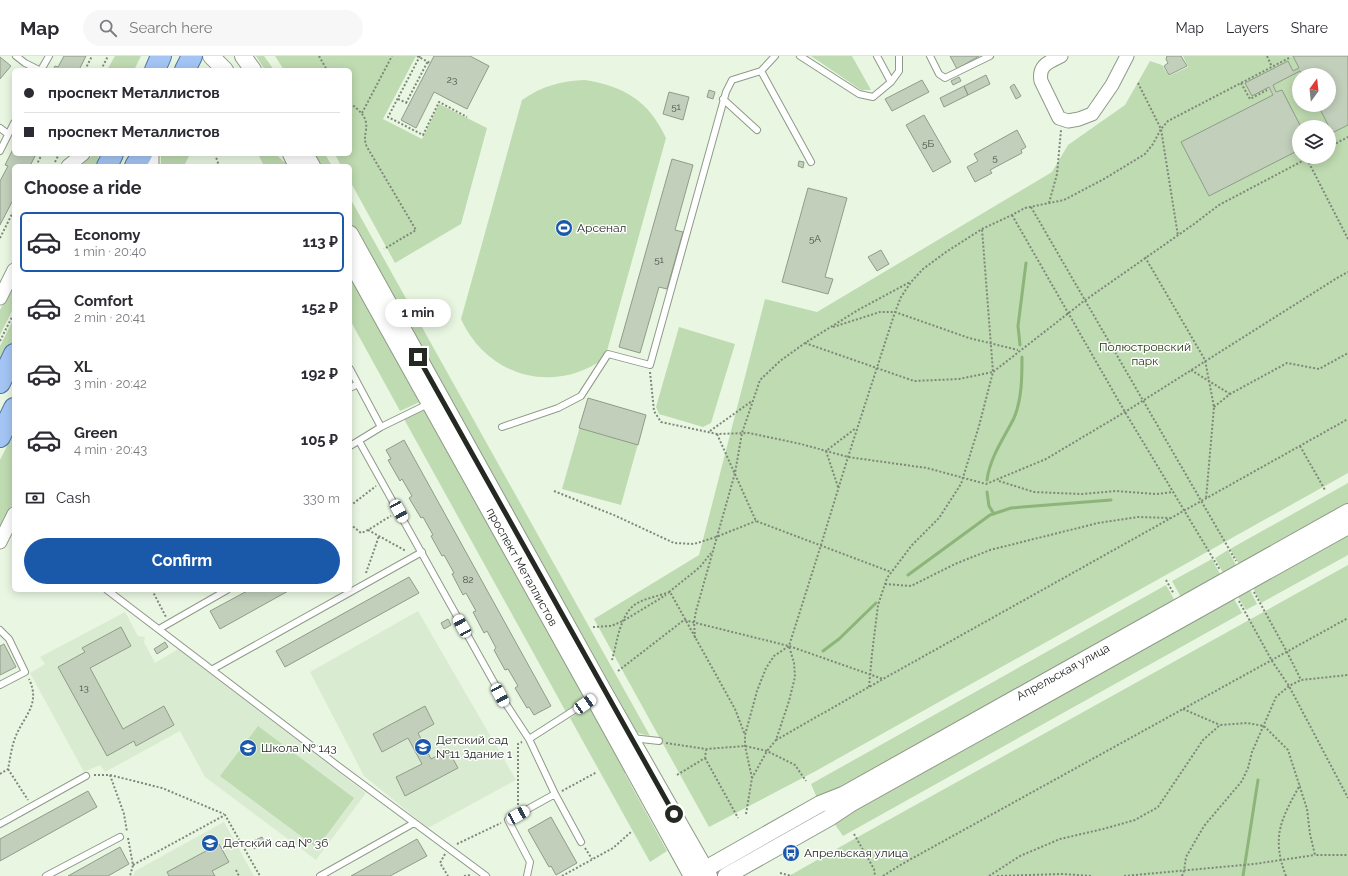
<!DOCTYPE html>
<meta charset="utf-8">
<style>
:root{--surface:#fff;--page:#f7f7f7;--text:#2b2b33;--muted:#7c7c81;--line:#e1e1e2;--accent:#1a58a9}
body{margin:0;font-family:Raleway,sans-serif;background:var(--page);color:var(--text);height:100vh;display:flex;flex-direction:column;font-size:15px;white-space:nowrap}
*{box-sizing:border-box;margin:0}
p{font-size:13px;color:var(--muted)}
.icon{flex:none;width:22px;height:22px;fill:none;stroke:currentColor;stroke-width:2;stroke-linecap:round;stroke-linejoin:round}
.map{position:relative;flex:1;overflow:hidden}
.details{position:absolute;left:12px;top:108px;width:340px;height:428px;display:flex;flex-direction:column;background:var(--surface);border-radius:6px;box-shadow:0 2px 10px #0003}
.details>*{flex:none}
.banner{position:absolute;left:12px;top:12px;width:340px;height:88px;border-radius:6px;box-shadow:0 2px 10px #0003;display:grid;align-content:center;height:88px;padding:0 12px;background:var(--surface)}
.needle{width:26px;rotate:15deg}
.buttons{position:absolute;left:1292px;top:12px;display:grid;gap:8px}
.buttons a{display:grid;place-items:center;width:44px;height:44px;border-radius:50%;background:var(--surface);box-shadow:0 2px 10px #0003;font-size:20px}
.end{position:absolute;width:18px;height:18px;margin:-9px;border:5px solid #242922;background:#fff;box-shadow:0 0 0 2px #fff}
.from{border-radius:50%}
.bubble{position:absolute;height:28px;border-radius:14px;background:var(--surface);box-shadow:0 2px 10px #0003;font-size:13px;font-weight:700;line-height:28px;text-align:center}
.car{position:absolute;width:12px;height:24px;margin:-12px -6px;border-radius:5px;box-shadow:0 0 3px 1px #0007;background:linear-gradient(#fff 24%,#345 0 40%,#fff 0 76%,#345 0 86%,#fff 0)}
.banner b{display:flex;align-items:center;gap:14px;height:38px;font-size:15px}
.banner b+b{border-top:1px solid var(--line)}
.banner i{width:10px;height:10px;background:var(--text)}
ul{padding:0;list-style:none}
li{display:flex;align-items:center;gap:12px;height:60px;margin:0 8px 6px;padding:0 4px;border:2px solid transparent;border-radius:6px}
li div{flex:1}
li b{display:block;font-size:15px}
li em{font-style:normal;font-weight:700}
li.current{border-color:var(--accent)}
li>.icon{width:36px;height:36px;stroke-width:1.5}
h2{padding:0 12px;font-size:18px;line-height:48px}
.pay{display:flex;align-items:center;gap:10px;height:44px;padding:0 12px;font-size:15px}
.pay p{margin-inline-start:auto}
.cta{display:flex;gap:8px;margin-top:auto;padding:8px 12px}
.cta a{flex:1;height:46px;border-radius:24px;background:var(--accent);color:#fff;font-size:16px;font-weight:700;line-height:46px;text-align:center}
header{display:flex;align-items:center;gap:24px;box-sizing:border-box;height:56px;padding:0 20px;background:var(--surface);border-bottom:1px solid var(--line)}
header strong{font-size:19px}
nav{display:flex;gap:22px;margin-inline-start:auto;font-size:14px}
.search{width:280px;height:36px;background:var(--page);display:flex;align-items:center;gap:10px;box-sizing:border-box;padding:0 14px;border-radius:22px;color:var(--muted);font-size:15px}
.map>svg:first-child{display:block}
</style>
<header>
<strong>Map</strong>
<div class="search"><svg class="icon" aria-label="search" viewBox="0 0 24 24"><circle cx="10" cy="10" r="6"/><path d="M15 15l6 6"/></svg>Search here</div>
<nav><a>Map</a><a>Layers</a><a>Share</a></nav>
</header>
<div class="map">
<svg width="1348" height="820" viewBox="0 0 1348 820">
<rect width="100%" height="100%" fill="#e9f7e2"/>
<path fill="#d9ecd1" d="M418,555L516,724L428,772L364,720L310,616Z
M125,556L138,580L145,581L144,586L155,607L178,593L366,737L316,804L205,721L180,675L105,716L100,709L84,716L30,617L45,608L40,601Z
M224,766L254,820H133L135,815Z"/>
<path fill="#bfdbb1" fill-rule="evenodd" d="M115,0H141L134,14H107Z
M256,0H264L274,14H265Z
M275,0H416L383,63L422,83L439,48L487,72L461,168L395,207L350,125V110H341L335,98H350V14H284Z
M811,0H852L871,34H861Z
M1183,0H1348V417L814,716L709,771L594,563L699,499L765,243L817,256L1052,116L1068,89L1125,49L1150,5L1162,9L1169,20L1188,11ZM1299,19H1329V49H1299ZM1299,71H1329V101H1299Z
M585,24C624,30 649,45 666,82L605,302C554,339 487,321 461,263L522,44C542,30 561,25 585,24Z
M95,98H99L96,110H83L84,105Z
M161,98H190L184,110H161Z
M258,98H276L283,105L291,110H264Z
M312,98H325L332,110H319Z
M350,142L650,680C643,678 637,678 632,672L350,166Z
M350,216L422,345L400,355L350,264Z
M14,226V251L0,279V254Z
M14,262V283L0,311V290Z
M679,271L735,288L711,367L703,371L659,358L656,351Z
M588,342L646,359L621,449L562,433Z
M426,353L587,641L566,656L404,363Z
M14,376V446L0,474V404Z
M1348,427V449L1240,510L1230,493Z
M1348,477V499L1261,547L1252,530Z
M1228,494L1237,511L1224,519L1215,502Z
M1212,503L1221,520L1182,543L1172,525Z
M1348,509V820H789L847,787Z
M1166,529L1175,545L835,736L817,742L811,728Z
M1249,532L1257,548L1246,554L1237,539Z
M1233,541L1242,557L843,780L834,767L854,752Z
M591,648L624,707L625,718L667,795L650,806L570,662Z
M258,670L354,742L317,792L220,720Z"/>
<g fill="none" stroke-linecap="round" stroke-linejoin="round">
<path stroke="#8db479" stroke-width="3" d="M1020,289L1018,270L1026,207
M987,424C990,401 1004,382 1014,362C1022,343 1022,321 1022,301
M987,436L989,450L994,458
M908,519L990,459L1011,452L1111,444
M823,595L839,583L876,547
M1243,820L1258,724"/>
</g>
<path fill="#c1cfbb" stroke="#8f9c89" d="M64,0H86L79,14H53L55,10L58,11Z
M434,0H470L489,10L467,53L434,36L416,72L401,64Z
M950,0H979L957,13Z
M1167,0H1181L1187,10L1169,19L1164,10L1168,7L1166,3Z
M1293,0H1348V69L1332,77L1318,49H1329V19H1302L1300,15L1273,29L1276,36L1282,34L1301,71H1299V94L1209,140L1181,86L1273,39L1269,31L1252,40L1245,27L1288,5L1293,15L1299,12Z
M0,1L11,10L0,23Z
M986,19L990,28L968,39L964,30Z
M959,21L961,25L953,29L951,25Z
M922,24L929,36L892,55L885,43Z
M1014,28L1021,40L1016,43L1010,31Z
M964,30L968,39L944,51L940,42Z
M709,34L715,36L713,43L707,41Z
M669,36L689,41L683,64L663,58Z
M924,59L951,106L933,116L906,69Z
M1017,74L1026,91L1021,94L1022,97L990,114L992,117L975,126L967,111L978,105L974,98Z
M14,91V98H36L30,110H14V142L0,169V125L8,110L5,109Z
M672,103L693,109L675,174L683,176L667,233L659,231L640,297L619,291Z
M799,105L804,106L803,112L798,110Z
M808,132L847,142L825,221L833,223L828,238L782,226Z
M881,194L889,208L877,215L868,201Z
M588,342L646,359L638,389L579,372Z
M404,384L551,650L534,659L529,651L527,652L515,632L518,630L508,613L505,614L494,594L496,592L487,575L484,577L473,556L476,555L466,537L463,539L452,518L454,517L444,499L442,500L431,480L433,479L423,461L421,462L409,442L412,440L402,423L400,425L388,404L391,403L386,394Z
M409,521L419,537L285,611L276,595Z
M249,534H290L220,573L210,555Z
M448,563L451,569L444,573L441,567Z
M121,571L131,590L90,612L123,673L164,650L174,669L136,690L134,685L107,700L58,611L85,596L82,592Z
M165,586L168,591L157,598L154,593Z
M4,588L16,611L0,619V590Z
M425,650L434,668L418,677L431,703L448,694L458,712L405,740L396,721L422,708L408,682L382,696L373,678Z
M88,735L97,751L0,805V783Z
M551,761L577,807L556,819L551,810L549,811L528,774Z
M262,781L265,787L254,793L251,786Z
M417,783L427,800L390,820H351Z
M219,788L229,806L212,815L215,820H169L167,816Z
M120,791L129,808L108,820H68Z"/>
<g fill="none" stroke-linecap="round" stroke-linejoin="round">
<g stroke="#8e9a88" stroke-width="8">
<path id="service" d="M16,0L25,7L39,14
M800,0L859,38L873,41L891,26L877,0
M930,0L939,18L945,22L990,0
M41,14L49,0
M761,15L811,106
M891,26L899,15V0
M723,43L757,74
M0,72L8,78
M0,95L14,67
M350,313L381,371
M350,332L358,328
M502,371L558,352L581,340L608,298L650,309L726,36L732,24L761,15L775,0
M359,385L506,648L529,683L555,738L508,764L530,806L527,820
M350,390L381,371L428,348
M107,534L342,713L486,820
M159,573L227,534
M0,574L9,583L25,616L0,629
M213,613L422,496
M632,682L659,685
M529,683L593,642
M555,738L581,786
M0,768L86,720
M46,820L120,781
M320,820L414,767"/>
</g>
<g stroke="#8e9a88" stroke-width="15">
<path id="minor" d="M1061,0C1049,6 1038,9 1041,25L1059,62L1068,65L1079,63L1092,58L1112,29L1127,0
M152,98V110
M68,110L83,98
M0,242L14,214
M0,486L14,458"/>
</g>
<g stroke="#8e9a88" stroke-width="18">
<path id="tertiary" d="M211,0L225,14
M243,0L253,14
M291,98L297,110
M305,98L312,110
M350,178L604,636L709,820
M350,204L594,642L692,820
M693,820L820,748L843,739L1348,456
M726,820L829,762L850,748L1348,470"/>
</g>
<g stroke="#5075a5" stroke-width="22">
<path id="primary" d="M155,14L161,0
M185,14L192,0
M107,110L113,98
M135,110L142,98
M0,327L14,298
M0,381L14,352"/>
</g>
<path stroke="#7e877a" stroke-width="2" stroke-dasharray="2 2" stroke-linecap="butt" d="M319,0L327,14
M417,0L430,7
M420,0L388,61L423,79L439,46L467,61
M1267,0L1272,11
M85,14L92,0
M101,14L108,0
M1138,27L1161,73L1178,180
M1241,27L1250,43L1267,34
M398,43L409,48
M350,47C360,55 368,61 366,74C365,80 364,85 367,91L416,174L384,193
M406,47L428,5
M362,57L392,0
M1329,91L1348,81
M215,98L219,110
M1307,103L1348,183
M55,106L59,98
M36,110L42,98
M1049,147L1057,118L1061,74
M1031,151L1236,505
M1012,159L1125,356L1220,514
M0,182L14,154
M1145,201L1205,304L1214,351L1206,443
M833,271L880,256H895L969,282L1018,294
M0,285L14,257
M805,287L914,325L959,323L993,316L982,173
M1191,314L1230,338
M650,316L654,355L661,366L717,378L749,377L801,388L848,401L927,412L986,428L1046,403L1125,356L1337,222L1348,216
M1214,351L1230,338L1287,307L1319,313L1348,297
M710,375L752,345
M717,378L756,465L891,516
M1300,390L1325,434
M999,425L1034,436L1082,438L1116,435L1156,438L1174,436
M838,431L826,395L856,372
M554,435L616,460L674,487L694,488L716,481L756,465
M350,450L376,430
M350,468L361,477C372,473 381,465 391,460
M368,474L406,495
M366,517L379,480
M1166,524L1174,538
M885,528L911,530L955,508L990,494L1098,467L1138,461L1170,462
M152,534L166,561
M669,536L700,511L711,497
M1254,536L1287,596L1301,624
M1239,545L1272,605L1289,630L1348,742
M593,571L611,570L623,565L666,539
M695,582L694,566L696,555L735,417L742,377L760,324L780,305L805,287L858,254L910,226
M612,604C617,587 619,564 632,551C640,543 659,540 670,536L735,653L745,679
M618,615L684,564L789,590L883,623
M869,631L872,598L878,549L887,522L912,489L939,462L961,428L979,370L993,316L1084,245L1194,168L1219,149L1310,101
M1183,653L1220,669
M776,684L883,623L1348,363
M666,687L706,693L745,690L767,695L795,709L806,725
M705,702L738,762
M8,713L28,744
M0,718L8,713C10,704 11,694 14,685C21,662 42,650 29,623
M94,719H110L162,732L224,758
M110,719L124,758L127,776
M677,719L705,702L706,694
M752,722L745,690V679L757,635L766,612L774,600L789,590L821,489L848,401L895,256L901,241L911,226L923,213L946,196L982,173L1012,159L1025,152L1064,144L1104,123L1145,98L1153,88L1161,73L1168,65L1289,2
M562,735L597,716
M518,749V688L522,686
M746,758L752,722L767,695L776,684L789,645L795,621L794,607L789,590
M854,778L874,813L875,820
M128,782L133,809L130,820
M457,788L501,767
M585,792L592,803
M445,798L440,807L448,820
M133,809L225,759L260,820
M236,814L239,820
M780,817L792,820
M464,820L471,819
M562,820L613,792L631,776
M883,820L902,808L1348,562
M989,820L1020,800L1060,783L1103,773L1135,764L1158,751L1203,684L1220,669L1247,667L1264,670L1288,694L1307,753L1310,778L1315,799H1348
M997,820L1062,818L1092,820
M1124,820L1254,808L1315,799
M1182,820L1184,815L1186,801L1204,770L1242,725L1248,712L1252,696L1276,641L1289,630L1301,624L1348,619
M1286,820C1271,781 1281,763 1300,729"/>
<use href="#service" stroke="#fff" stroke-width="6"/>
<use href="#minor" stroke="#fff" stroke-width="13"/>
<use href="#tertiary" stroke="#fff" stroke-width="16"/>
<use href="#primary" stroke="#a4c5f4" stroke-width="20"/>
</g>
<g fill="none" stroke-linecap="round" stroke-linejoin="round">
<path stroke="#242922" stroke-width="5" d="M418,301L674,758"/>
</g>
<defs>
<g id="stadium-disc" transform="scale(0.9)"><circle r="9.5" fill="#1a58a9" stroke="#fff"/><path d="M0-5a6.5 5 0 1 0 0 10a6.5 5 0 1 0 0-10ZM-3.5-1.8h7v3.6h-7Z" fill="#fff"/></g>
<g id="school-disc" transform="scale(0.9)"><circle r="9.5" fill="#1a58a9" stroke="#fff"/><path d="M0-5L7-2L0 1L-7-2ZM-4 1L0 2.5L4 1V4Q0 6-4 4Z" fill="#fff"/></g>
<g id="bus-disc" transform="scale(0.9)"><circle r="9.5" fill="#1a58a9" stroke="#fff"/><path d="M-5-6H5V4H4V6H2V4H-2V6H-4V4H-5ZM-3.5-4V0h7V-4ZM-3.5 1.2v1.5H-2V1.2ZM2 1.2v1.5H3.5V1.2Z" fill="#fff"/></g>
</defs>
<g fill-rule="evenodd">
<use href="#stadium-disc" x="564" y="172"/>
<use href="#school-disc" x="423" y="691"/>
<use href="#school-disc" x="248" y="692"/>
<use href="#school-disc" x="210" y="787"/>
<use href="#bus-disc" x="791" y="797"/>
</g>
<g text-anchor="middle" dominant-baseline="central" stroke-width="3" stroke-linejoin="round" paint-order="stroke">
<g font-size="10" fill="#4b5248">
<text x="452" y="23">23</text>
<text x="676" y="50">51</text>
<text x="928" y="87">5Б</text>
<text x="995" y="101">5</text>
<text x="815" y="182">5А</text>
<text x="659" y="203">51</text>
<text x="468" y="523">82</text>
<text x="84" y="631">13</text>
</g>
<g font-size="12" fill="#242922" stroke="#fff" text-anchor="start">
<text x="577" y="172">Арсенал</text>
<text x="436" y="684">Детский сад<tspan x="436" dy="14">№11 Здание 1</tspan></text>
<text x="261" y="692">Школа № 143</text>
<text x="223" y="787">Детский сад № 36</text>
<text x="804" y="797">Апрельская улица</text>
</g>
<g font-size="12" fill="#183107" stroke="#fff">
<text x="1145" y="291">Полюстровский<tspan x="1145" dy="14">парк</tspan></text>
</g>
<g font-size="12" fill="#242922" stroke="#fff">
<text transform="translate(522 511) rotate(61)">проспект Металлистов</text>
<text transform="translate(1063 616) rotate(-29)">Апрельская улица</text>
</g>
</g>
</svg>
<div class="buttons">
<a><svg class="needle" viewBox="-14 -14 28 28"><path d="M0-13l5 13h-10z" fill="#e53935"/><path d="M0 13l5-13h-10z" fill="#7c7c81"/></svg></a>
<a><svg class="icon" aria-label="layers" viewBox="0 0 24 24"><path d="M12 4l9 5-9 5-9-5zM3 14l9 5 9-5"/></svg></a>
</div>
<i class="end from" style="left:674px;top:758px"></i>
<i class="end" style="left:418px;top:301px"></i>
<div class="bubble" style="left:385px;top:243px;width:66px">1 min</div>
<i class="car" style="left:399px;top:455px;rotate:151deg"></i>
<i class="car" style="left:462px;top:570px;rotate:331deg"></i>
<i class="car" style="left:500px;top:639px;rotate:152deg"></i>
<i class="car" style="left:585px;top:648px;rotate:56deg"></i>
<i class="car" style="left:518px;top:759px;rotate:61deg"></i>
<div class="banner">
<b><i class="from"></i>проспект Металлистов</b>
<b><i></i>проспект Металлистов</b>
</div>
<section class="details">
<h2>Choose a ride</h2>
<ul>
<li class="current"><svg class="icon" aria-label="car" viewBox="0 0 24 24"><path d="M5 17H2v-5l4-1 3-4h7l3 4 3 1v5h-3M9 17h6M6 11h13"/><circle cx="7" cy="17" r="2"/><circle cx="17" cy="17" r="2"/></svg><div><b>Economy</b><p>1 min · 20:40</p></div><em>113 ₽</em></li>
<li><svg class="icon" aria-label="car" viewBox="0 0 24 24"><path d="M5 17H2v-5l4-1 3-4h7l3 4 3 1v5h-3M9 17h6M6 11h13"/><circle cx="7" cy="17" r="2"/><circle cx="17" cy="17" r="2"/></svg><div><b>Comfort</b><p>2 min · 20:41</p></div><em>152 ₽</em></li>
<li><svg class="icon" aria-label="car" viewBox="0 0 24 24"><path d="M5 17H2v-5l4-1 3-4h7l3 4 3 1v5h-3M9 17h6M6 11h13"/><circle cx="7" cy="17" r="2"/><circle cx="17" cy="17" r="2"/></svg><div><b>XL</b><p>3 min · 20:42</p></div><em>192 ₽</em></li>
<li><svg class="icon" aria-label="car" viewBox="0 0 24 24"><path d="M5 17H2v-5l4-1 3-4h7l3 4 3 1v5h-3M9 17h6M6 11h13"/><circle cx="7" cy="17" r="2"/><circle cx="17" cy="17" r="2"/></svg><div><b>Green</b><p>4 min · 20:43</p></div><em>105 ₽</em></li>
</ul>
<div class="pay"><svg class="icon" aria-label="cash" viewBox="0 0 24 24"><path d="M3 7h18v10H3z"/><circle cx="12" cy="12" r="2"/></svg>Cash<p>330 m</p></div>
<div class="cta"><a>Confirm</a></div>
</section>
</div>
